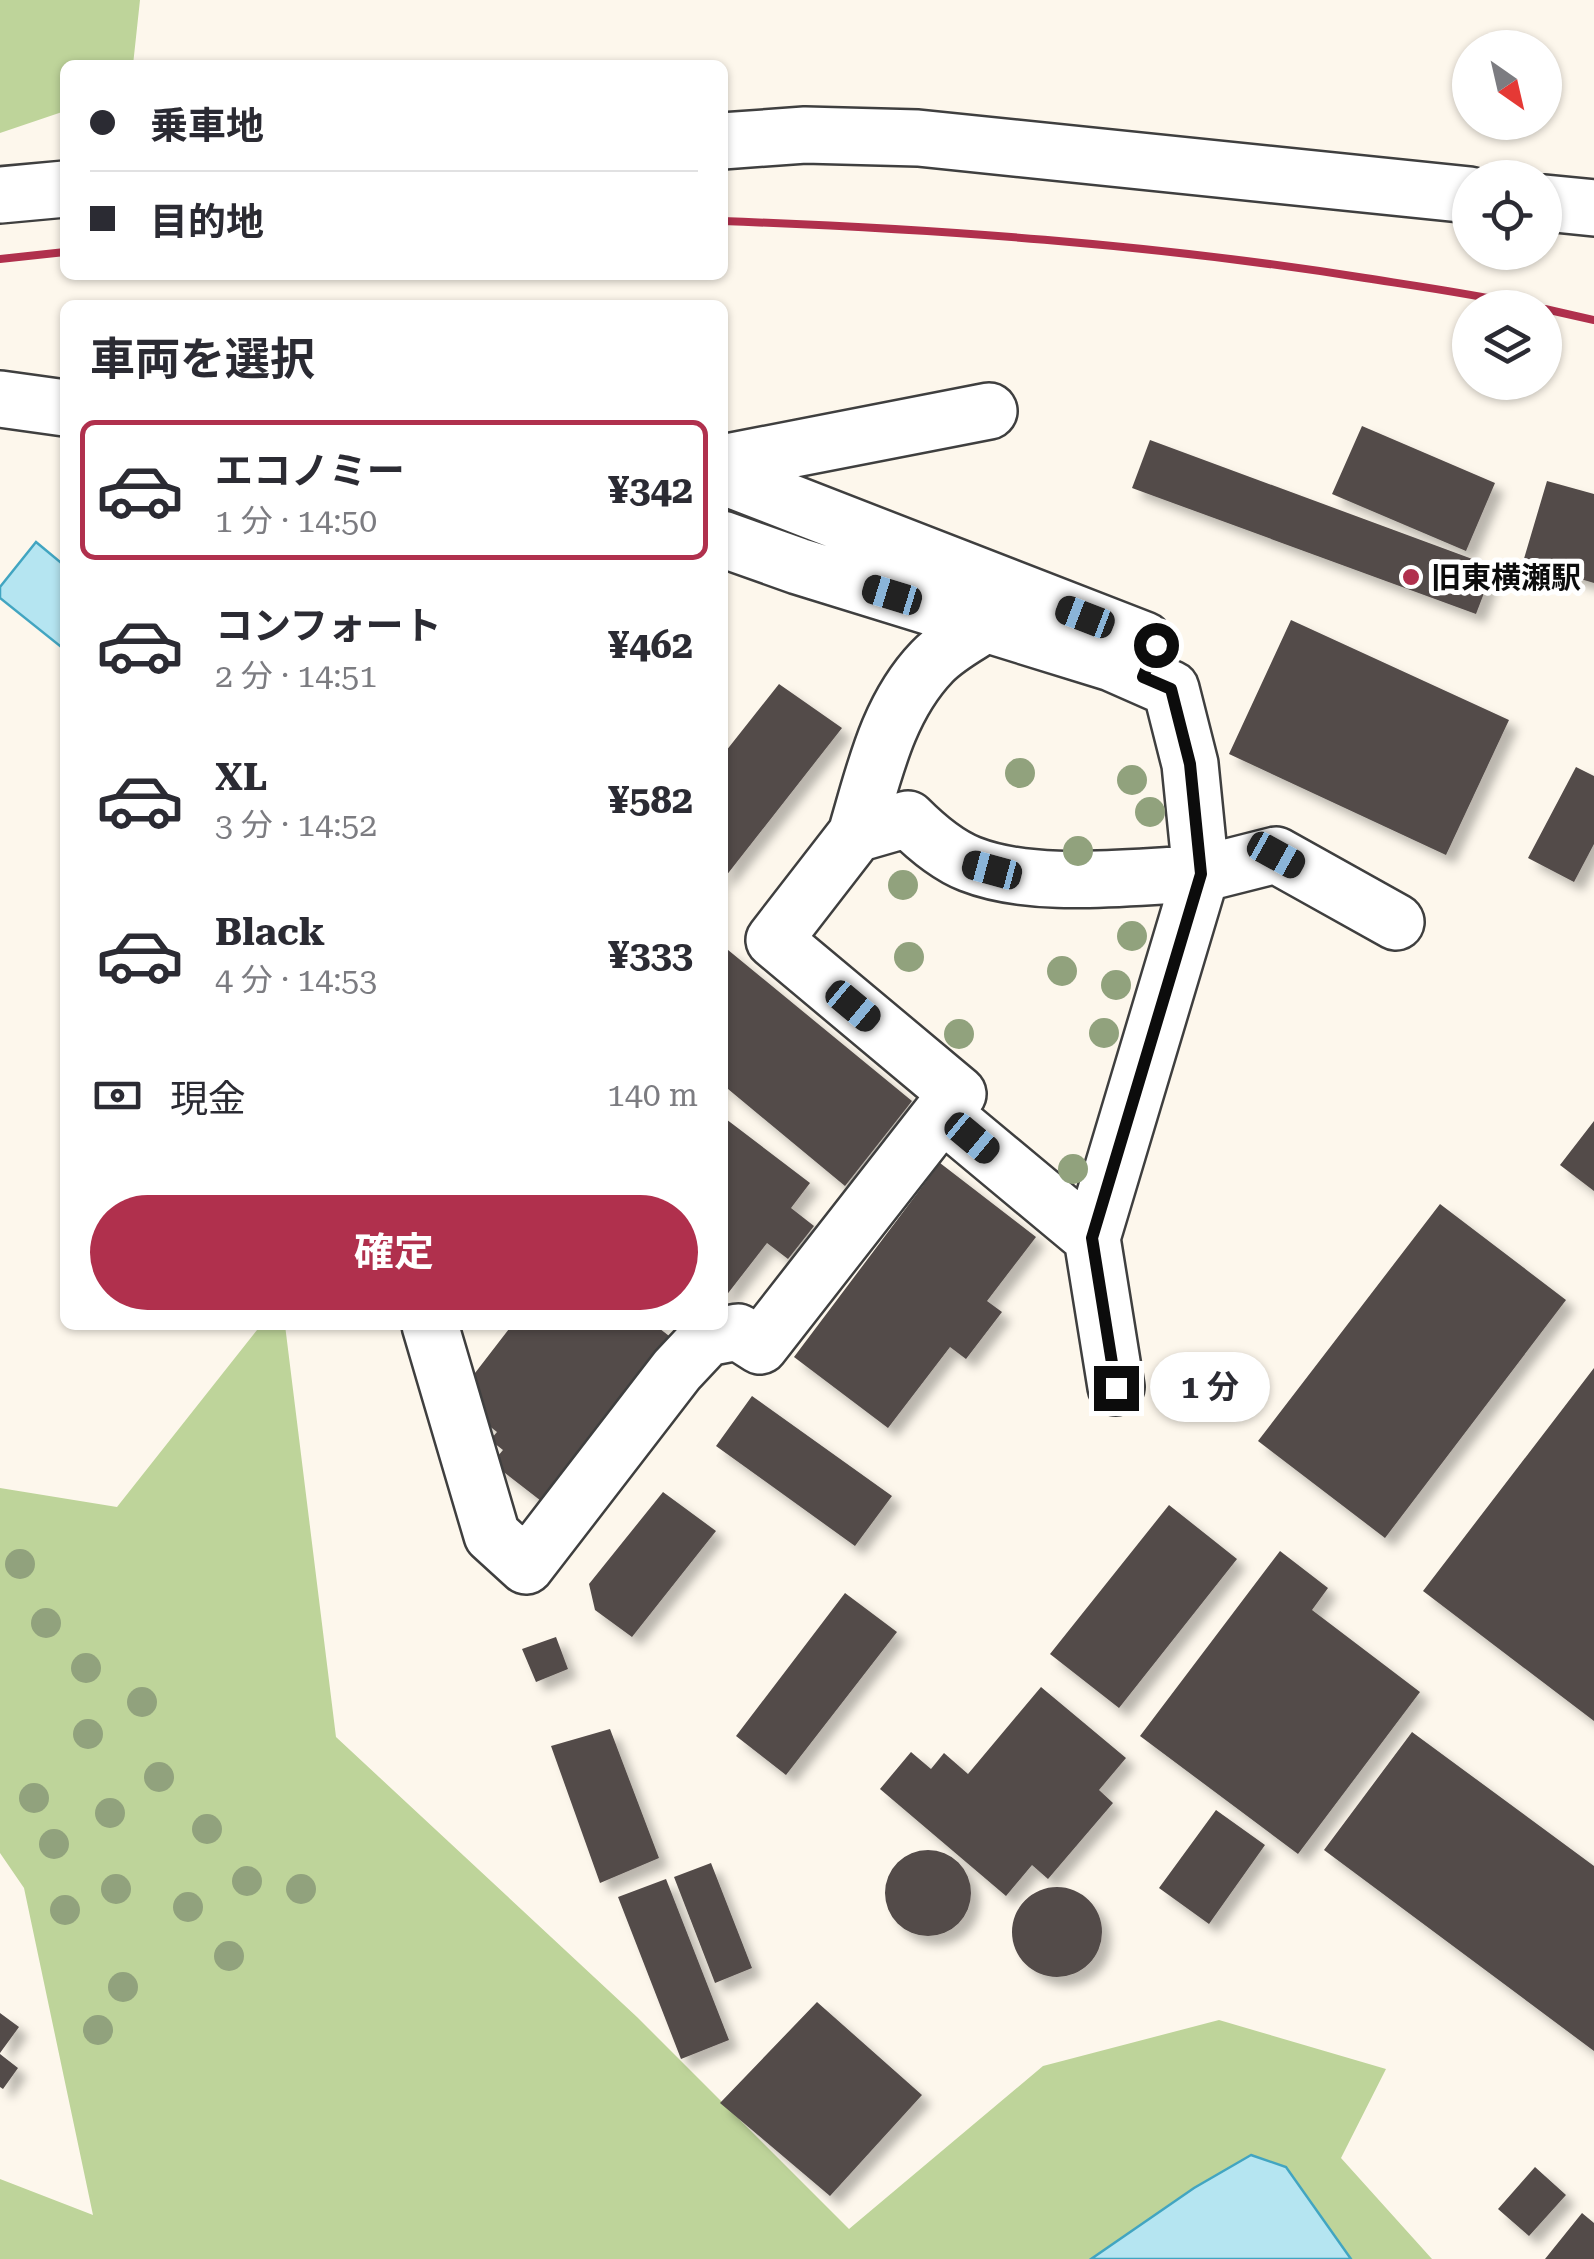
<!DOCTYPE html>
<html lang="ja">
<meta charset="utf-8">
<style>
:root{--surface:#fff;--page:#f7f7f7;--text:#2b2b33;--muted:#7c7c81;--line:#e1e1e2;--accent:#b0304d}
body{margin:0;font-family:"Roboto Serif","Noto Sans JP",serif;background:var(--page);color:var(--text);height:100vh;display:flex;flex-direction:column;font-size:38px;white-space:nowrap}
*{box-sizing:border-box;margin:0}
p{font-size:32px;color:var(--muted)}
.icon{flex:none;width:55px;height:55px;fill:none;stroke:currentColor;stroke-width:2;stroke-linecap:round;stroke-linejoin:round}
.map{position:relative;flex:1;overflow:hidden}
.side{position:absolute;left:60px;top:300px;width:668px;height:1030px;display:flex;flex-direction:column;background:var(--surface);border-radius:15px;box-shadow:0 2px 8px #0004}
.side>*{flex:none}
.banner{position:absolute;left:60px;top:60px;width:668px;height:220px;border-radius:15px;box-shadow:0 2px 8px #0004;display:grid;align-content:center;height:220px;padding:0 30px;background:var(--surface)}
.needle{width:65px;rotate:146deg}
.tools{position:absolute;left:1452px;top:30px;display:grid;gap:20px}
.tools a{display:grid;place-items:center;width:110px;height:110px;border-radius:50%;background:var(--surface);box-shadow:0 2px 8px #0004;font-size:50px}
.end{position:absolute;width:45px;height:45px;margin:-22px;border:12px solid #0c0c0c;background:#fff;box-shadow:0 0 0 5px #fff}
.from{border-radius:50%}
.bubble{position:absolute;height:70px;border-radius:35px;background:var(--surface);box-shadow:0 2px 8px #0004;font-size:32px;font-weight:700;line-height:70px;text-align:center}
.car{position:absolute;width:30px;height:60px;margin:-30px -15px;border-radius:12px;box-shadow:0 0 8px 2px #0007;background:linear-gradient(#222 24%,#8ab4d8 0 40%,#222 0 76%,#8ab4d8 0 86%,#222 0)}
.banner b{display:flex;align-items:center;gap:35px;height:95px;font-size:38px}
.banner b+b{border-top:2px solid var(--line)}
.banner i{width:25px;height:25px;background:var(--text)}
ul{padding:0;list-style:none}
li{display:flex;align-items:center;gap:30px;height:140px;margin:0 20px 15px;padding:0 10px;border:5px solid transparent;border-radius:15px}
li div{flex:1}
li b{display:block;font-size:38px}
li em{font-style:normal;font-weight:700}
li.current{border-color:var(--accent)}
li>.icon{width:90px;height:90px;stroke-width:1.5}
h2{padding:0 30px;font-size:45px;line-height:120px}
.pay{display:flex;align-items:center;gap:25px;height:110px;padding:0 30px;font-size:38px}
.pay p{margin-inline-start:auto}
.action{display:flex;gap:20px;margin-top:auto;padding:20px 30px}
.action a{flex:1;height:115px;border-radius:60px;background:var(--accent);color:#fff;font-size:40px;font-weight:700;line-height:115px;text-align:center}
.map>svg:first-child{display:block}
</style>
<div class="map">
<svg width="1594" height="2259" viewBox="0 0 1594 2259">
<defs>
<filter id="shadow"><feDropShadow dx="9" dy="9" stdDeviation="5" flood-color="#0004"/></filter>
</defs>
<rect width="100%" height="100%" fill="#fdf7ec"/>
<path fill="#bed49a" d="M0,0H140L133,65H65V111L0,133Z
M261,1325H285L336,1737L637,2017L849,2229L1043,2066L1219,2020L1386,2069L1341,2158L1432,2259H0V2179L93,2215L24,1888L0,1853V1488L117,1507Z"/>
<path fill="#b5e5f1" stroke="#42a5c1" stroke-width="2.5" d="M36,542L65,566V650L0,598V587Z
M1251,2155L1286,2167L1351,2259H1091L1194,2188Z"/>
<path fill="#534b49" filter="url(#shadow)" d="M1362,426L1495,483L1466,551L1332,494Z
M1150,440L1494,567L1476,614L1132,488Z
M1547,481L1594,494V583L1523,562Z
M1291,620L1509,720L1446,855L1229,754Z
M779,684L842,728L722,881V756Z
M1576,767L1594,776V844L1574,882L1528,858Z
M722,945L912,1101L845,1186L722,1084Z
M722,1116L810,1183L791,1208L814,1226L788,1259L767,1243L722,1301Z
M1594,1121V1191L1560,1165Z
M940,1163L1036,1237L987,1301L1002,1312L966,1359L950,1347L888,1428L794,1357Z
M1440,1204L1566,1300L1385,1538L1258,1441Z
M512,1325H655L673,1339L545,1504L492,1463L503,1450L490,1440L497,1432L455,1399Z
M1594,1368V1721L1423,1591Z
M752,1396L892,1496L855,1546L716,1446Z
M663,1492L716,1531L632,1637L595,1610L589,1584Z
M1169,1505L1237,1559L1119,1708L1050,1654Z
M1280,1551L1328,1588L1312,1610L1420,1692L1298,1854L1140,1736Z
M845,1593L897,1632L786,1775L736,1736Z
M556,1637L568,1669L536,1682L522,1649Z
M1041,1687L1126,1758L1099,1790L1113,1803L1048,1879L1032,1865L1006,1896L880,1789L911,1752L931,1769L944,1753L968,1774Z
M610,1729L659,1858L600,1883L551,1746Z
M1412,1732L1594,1866V2051L1324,1850Z
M1216,1810L1265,1845L1209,1924L1159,1888Z
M885 1893a43 43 0 1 1 86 0a43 43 0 1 1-86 0Z
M711,1863L752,1968L715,1983L674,1877Z
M666,1879L729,2040L681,2059L618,1897Z
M1012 1932a45 45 0 1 1 90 0a45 45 0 1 1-90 0Z
M817,2002L922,2095L830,2196L720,2103Z
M0,2013L19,2027L0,2053Z
M0,2054L18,2068L3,2089L0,2087Z
M1535,2167L1566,2195L1529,2236L1498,2209Z
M1582,2213L1594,2223V2259H1545Z"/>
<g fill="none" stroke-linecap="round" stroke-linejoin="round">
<g stroke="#3f3f3f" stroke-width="60">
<path id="minor" d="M722,141L805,135L918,138L1470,195
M0,195L65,189
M1545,203L1594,208
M0,399L65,408
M722,463L989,411
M722,476L1144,640
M722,539L798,566L1112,663L1171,689L1190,764L1201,874C1131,876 1036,890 970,864C947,855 926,837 908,819L856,834C874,774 887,709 932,662C946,647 967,636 984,625
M856,834L774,940L958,1094L942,1113L1092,1238
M430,1325L492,1535L526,1566L677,1370L707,1338L738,1332L760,1346L942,1113
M1116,1387L1092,1238L1201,874L1276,855L1396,922"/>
</g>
<use href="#minor" stroke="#fff" stroke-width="55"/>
<path stroke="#b0304d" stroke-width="8" d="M722,221C938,229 1152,244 1365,278C1423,287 1481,295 1538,308
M0,259L65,252
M1545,309L1594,320"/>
</g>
<g fill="#91a27d">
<circle cx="1020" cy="773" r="15"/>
<circle cx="1132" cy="780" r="15"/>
<circle cx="1150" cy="812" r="15"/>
<circle cx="1078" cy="851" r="15"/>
<circle cx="903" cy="885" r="15"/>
<circle cx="1132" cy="936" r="15"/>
<circle cx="909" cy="957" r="15"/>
<circle cx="1062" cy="971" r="15"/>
<circle cx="1116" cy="985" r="15"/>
<circle cx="1104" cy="1033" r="15"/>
<circle cx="959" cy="1034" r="15"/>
<circle cx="1073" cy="1169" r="15"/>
<circle cx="20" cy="1564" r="15"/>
<circle cx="46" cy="1623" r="15"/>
<circle cx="86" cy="1668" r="15"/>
<circle cx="142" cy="1702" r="15"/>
<circle cx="88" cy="1734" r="15"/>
<circle cx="159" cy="1777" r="15"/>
<circle cx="34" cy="1798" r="15"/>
<circle cx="110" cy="1813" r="15"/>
<circle cx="207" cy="1829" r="15"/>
<circle cx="54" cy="1844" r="15"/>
<circle cx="247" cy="1881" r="15"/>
<circle cx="116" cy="1889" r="15"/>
<circle cx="301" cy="1889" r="15"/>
<circle cx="188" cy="1907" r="15"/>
<circle cx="65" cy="1910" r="15"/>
<circle cx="229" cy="1956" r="15"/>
<circle cx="123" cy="1987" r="15"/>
<circle cx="98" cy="2030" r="15"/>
</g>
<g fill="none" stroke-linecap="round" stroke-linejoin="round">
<path stroke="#0c0c0c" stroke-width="12" d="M1116,1388L1092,1238L1201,874L1190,764L1171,689L1143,677L1156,645"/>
</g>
<circle fill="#b0304d" stroke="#fff" stroke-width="4" cx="1411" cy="577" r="10"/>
<g text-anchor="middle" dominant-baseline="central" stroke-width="10" stroke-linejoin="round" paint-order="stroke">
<g font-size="30" font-weight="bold" fill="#0c0c0c" stroke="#fff" text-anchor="start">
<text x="1431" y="577">旧東横瀬駅</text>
</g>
</g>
</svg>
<div class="tools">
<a><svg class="needle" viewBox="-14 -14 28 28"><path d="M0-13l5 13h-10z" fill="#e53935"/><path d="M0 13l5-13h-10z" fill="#7c7c81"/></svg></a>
<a><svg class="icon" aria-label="locate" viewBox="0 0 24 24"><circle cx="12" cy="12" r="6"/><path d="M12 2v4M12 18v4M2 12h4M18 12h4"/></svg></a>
<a><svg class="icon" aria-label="layers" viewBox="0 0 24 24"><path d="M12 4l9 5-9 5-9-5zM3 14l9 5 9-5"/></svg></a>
</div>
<i class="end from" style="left:1156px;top:645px"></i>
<i class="end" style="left:1116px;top:1388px"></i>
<div class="bubble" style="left:1150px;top:1352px;width:120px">1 分</div>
<i class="car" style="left:892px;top:595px;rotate:287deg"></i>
<i class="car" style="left:1085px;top:617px;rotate:291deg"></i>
<i class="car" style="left:1276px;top:855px;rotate:119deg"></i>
<i class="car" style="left:992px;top:870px;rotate:285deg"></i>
<i class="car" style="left:853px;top:1006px;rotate:130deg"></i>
<i class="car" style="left:972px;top:1138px;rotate:130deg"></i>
<div class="banner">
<b><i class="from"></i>乗車地</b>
<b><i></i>目的地</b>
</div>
<section class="side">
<h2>車両を選択</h2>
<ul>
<li class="current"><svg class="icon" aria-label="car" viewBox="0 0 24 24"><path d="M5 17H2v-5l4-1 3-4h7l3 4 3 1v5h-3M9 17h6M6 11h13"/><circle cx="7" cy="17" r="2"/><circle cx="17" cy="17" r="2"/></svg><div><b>エコノミー</b><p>1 分 · 14:50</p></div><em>¥342</em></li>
<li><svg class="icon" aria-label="car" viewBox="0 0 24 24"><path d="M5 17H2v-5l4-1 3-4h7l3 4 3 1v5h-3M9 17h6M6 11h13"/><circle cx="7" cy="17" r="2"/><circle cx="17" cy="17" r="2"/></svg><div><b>コンフォート</b><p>2 分 · 14:51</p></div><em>¥462</em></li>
<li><svg class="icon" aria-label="car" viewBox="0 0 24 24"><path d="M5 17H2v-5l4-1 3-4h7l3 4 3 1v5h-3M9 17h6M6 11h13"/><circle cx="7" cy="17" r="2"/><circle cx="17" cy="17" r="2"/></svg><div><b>XL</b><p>3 分 · 14:52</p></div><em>¥582</em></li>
<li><svg class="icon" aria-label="car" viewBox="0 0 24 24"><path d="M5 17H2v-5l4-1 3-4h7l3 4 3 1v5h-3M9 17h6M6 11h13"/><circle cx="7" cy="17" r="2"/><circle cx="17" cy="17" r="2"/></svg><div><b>Black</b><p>4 分 · 14:53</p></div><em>¥333</em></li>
</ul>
<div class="pay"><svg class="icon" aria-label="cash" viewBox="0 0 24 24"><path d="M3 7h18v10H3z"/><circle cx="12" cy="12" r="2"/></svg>現金<p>140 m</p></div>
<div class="action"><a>確定</a></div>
</section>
</div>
